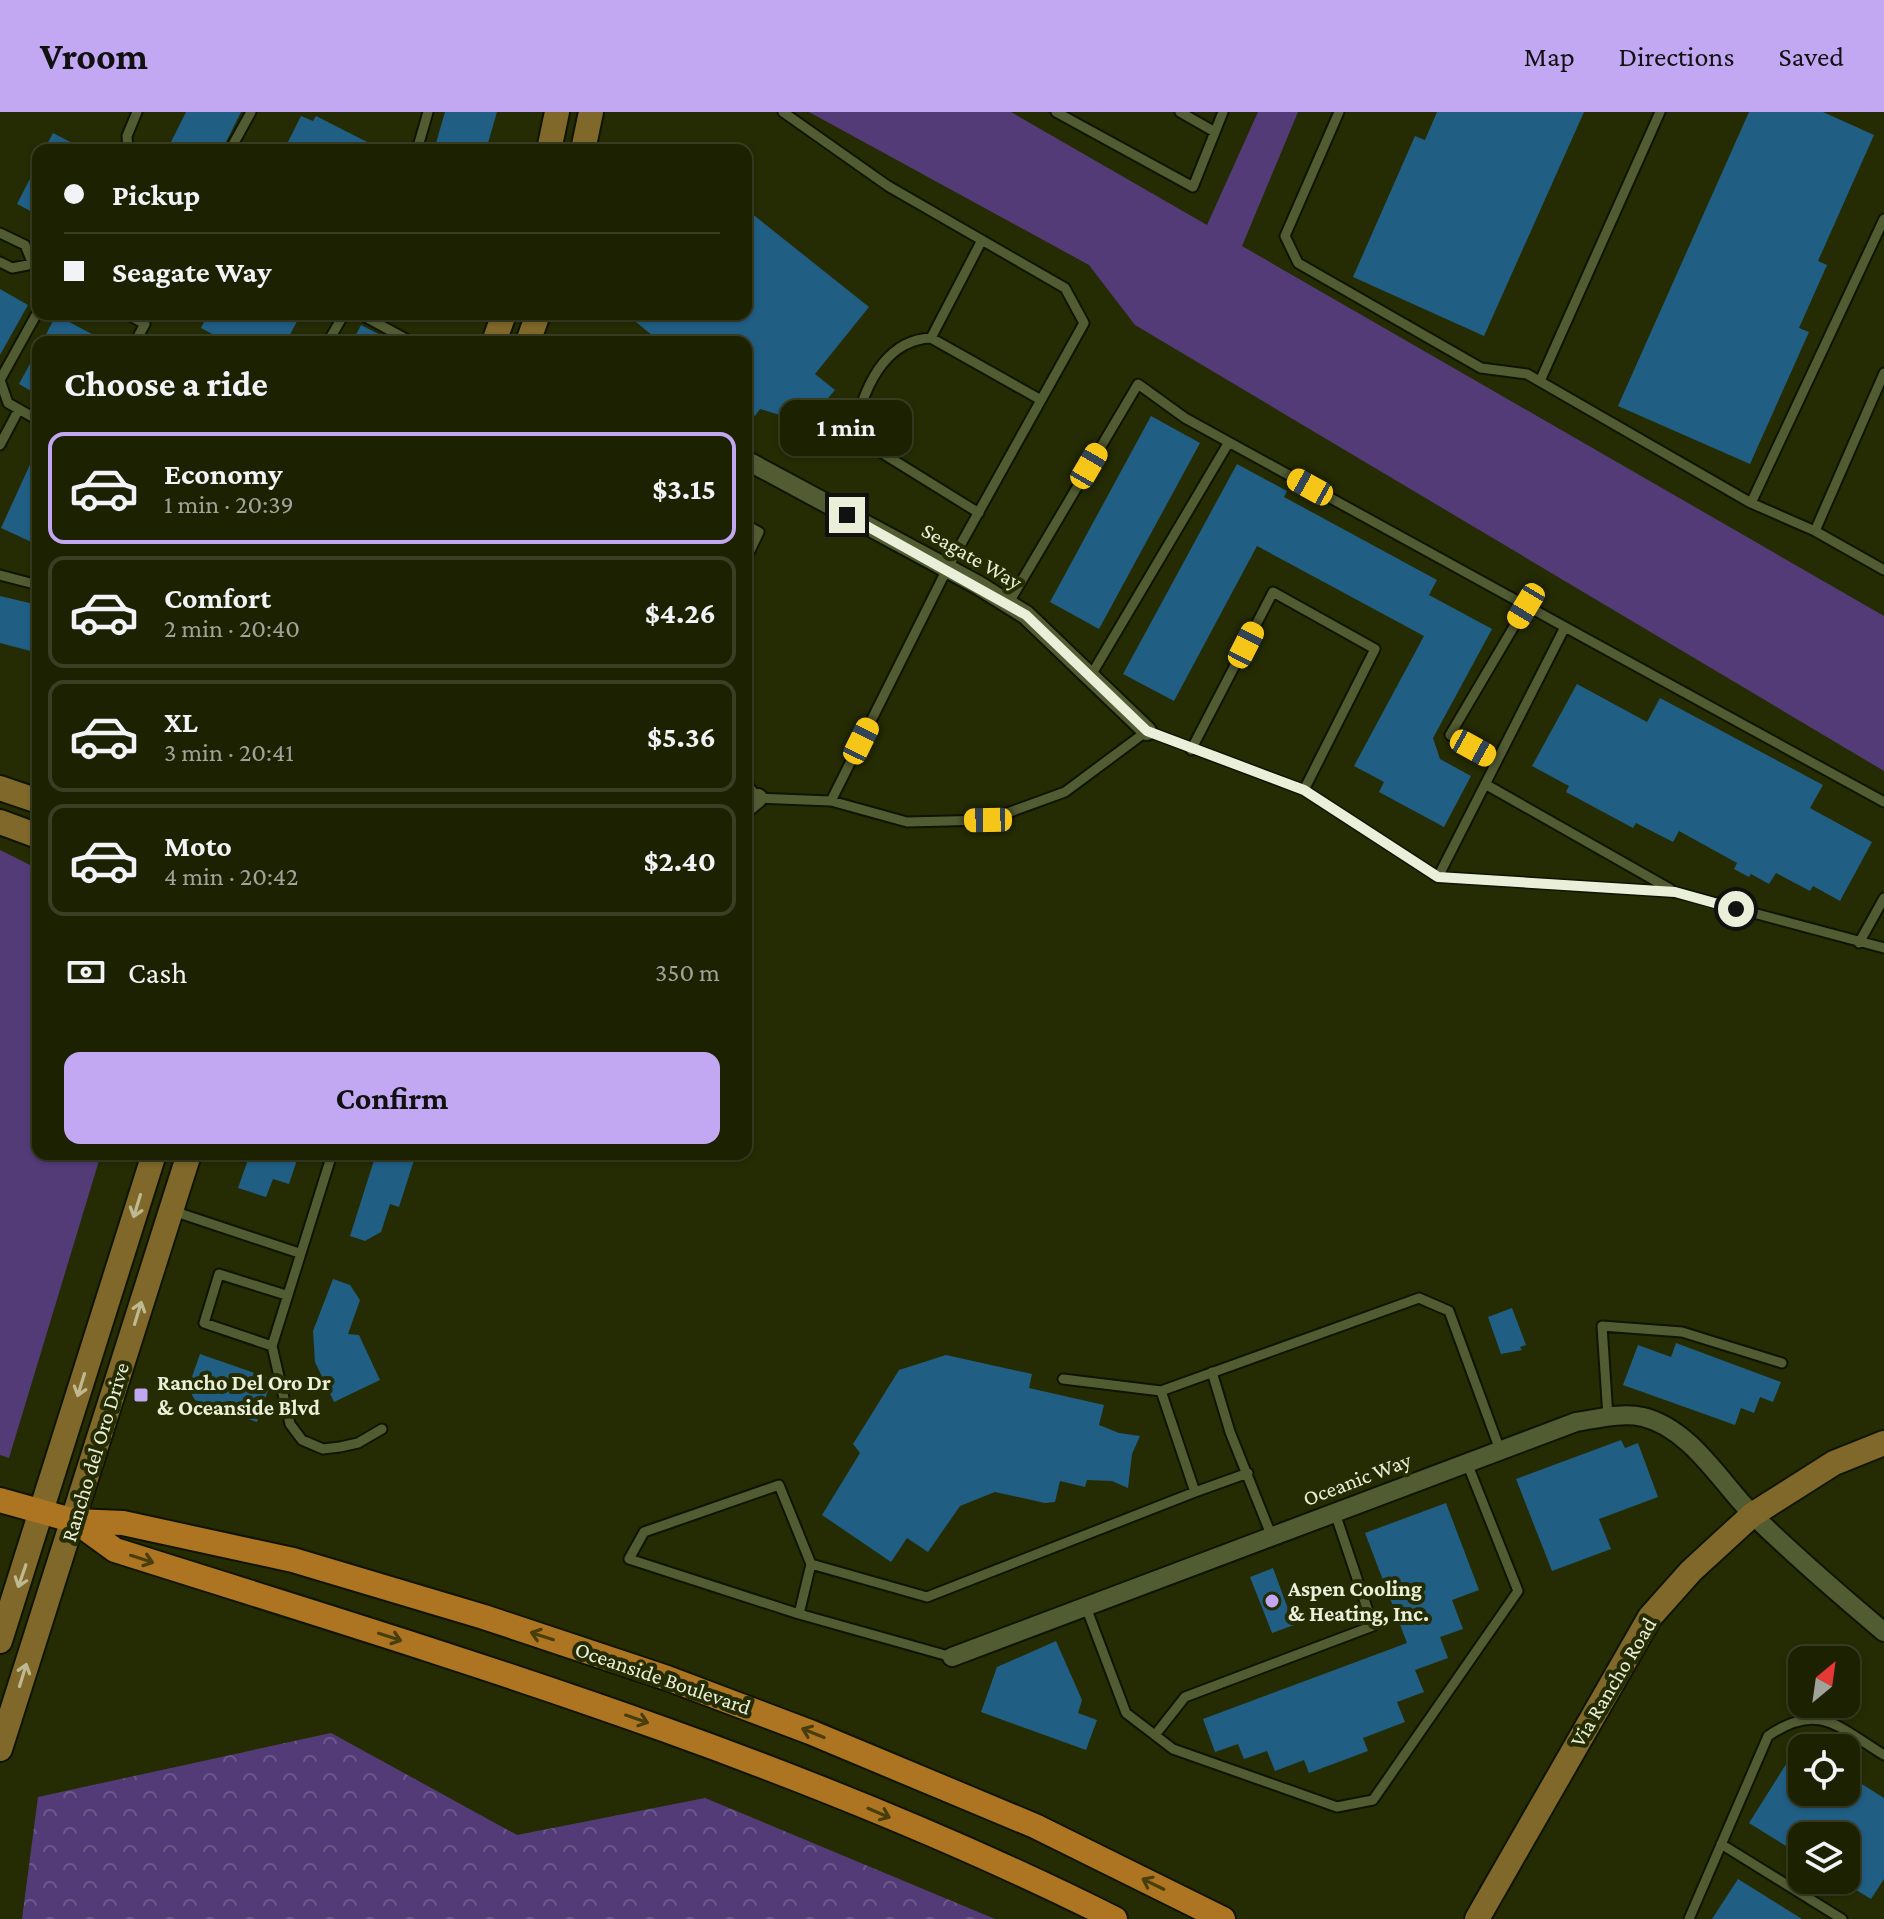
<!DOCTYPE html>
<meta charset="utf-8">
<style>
:root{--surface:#1c2102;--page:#292e11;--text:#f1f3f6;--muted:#a0a399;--line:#3a3e24;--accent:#c2a8f3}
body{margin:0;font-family:"Crimson Pro",serif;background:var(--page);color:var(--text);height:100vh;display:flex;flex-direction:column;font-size:30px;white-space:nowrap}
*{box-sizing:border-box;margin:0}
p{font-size:26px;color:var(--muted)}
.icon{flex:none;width:44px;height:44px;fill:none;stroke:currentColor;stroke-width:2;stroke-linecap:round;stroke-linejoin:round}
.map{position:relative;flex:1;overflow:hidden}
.drawer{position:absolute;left:32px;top:224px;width:720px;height:824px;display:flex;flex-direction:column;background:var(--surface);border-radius:16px;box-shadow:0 2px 6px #0004,0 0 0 2px var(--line)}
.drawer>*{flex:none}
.guide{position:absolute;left:32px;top:32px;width:720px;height:176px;border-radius:16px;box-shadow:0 2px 6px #0004,0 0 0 2px var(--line);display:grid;align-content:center;height:176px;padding:0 32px;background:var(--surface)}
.needle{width:52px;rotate:29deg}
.tools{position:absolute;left:1788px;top:1534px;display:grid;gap:16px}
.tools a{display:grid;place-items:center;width:72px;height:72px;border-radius:16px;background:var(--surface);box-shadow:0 2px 6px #0004,0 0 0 2px var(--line);font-size:40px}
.end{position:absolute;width:36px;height:36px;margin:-18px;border:10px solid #e9efd8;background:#111;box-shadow:0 0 0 4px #111}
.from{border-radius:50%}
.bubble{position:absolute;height:56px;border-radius:16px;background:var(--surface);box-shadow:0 2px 6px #0004,0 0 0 2px var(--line);font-size:26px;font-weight:700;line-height:56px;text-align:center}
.car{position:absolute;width:24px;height:48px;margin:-24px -12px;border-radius:10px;box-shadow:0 0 6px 2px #0007;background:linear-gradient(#f5c518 24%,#345 0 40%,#f5c518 0 76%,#345 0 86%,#f5c518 0)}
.guide b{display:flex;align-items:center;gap:28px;height:76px;font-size:30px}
.guide b+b{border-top:2px solid var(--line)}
.guide i{width:20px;height:20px;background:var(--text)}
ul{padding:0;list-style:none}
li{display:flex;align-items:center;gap:24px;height:112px;margin:0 16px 12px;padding:0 16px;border:4px solid var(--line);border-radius:16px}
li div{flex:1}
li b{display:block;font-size:30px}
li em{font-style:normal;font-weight:700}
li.selected{border-color:var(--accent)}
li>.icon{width:72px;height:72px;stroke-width:1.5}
h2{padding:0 32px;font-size:36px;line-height:96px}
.pay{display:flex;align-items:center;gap:20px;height:88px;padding:0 32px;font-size:30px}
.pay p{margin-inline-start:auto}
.primary-button{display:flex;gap:16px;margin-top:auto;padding:16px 32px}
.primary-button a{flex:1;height:92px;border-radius:16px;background:var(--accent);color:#111;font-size:32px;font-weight:700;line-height:92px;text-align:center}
header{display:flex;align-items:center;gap:48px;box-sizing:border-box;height:112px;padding:0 40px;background:var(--accent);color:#111}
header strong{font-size:38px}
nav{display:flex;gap:44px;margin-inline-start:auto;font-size:28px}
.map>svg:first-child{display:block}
</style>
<header>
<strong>Vroom</strong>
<nav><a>Map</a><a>Directions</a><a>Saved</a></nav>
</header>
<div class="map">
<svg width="1884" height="1807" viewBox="0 0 1884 1807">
<defs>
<pattern id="forest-crowns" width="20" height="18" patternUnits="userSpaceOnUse" patternTransform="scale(2)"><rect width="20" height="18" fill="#533b78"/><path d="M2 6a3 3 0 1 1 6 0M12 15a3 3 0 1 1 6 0" fill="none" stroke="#6c588a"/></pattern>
</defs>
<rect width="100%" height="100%" fill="#252c03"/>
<path fill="#533b78" d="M809,0H1011L1207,113L1258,0H1298L1242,134L1884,504V659L1135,213L1089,153Z
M0,738L38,757V1042H101L9,1346L0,1343Z"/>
<path fill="url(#forest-crowns)" d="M331,1621L517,1723L705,1686L995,1807H22L38,1685Z"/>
<path fill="#205e84" d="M186,0H241L222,38H167Z
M445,0H497L486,38H434Z
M1437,0H1584L1484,224L1353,165L1415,24L1425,28Z
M1749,0H1823L1874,23L1818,149L1827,153L1799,216L1809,220L1750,352L1618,294Z
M301,4L313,9L316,4L322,7L383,38H284Z
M53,21L86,38H44Z
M38,51V103L17,92Z
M746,97L869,195L815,262L835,278L823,292L807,300L780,303L760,297L755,304L746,297V230H646L652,223L626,202H746Z
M0,177L28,193L0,243Z
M208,202H301L286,230H227L201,216Z
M56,203L107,230H42Z
M361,213L394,230H352Z
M38,237V283L19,272Z
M1151,304L1200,331L1099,517L1050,490Z
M38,335V433L1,416Z
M1237,352L1287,379L1284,385L1437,468L1429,483L1492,517L1433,626L1440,647L1471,664L1444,715L1379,680L1384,670L1354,654L1424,524L1257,434L1174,589L1123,562Z
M0,484L38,493V541L0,531Z
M1577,572L1647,610L1660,586L1823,673L1810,696L1872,730L1840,789L1813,774L1810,779L1776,761L1769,772L1751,762L1749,765L1734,757L1737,751L1679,719L1673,730L1636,711L1633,716L1566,680L1569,674L1532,654Z
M250,1042H299L289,1072L273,1067L266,1085L238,1076Z
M376,1042H416L399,1095L390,1092L381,1120L365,1129L350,1124Z
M333,1167L350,1173L360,1188L348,1222L359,1223L380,1268L334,1290L315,1250L313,1219Z
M1512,1196L1526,1233L1520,1235L1522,1238L1501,1242L1488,1205Z
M1676,1231L1781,1270L1773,1290L1760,1285L1754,1301L1741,1296L1735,1313L1623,1273L1638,1233L1671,1245Z
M200,1242L272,1267L257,1310L195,1288L188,1276Z
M946,1243L1032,1262L1029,1276L1104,1293L1099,1313L1119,1321L1140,1324L1132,1342L1128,1376L1112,1369L1087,1368L1085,1375L1060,1369L1055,1390L1045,1391L995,1380L960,1394L928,1440L907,1426L891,1450L822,1403L860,1341L853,1332L899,1258Z
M1621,1328L1625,1336L1638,1331L1658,1385L1599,1407L1611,1437L1552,1459L1516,1367Z
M1446,1391L1479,1478L1452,1488L1463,1517L1440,1525L1448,1546L1415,1558L1424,1580L1397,1590L1405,1610L1363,1626L1368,1639L1309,1661L1304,1648L1275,1659L1267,1639L1244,1647L1238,1632L1215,1640L1203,1607L1407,1531L1365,1421Z
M1273,1456L1294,1513L1272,1521L1250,1465Z
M1056,1529L1082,1588L1078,1601L1097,1608L1086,1638L981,1600L997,1555Z
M1802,1627V1680H1846V1662L1884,1686V1767L1871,1787L1846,1772V1724H1802V1744L1749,1711Z
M1738,1767L1802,1807H1712Z"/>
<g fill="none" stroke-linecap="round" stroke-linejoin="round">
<g stroke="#0f1400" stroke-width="13">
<path id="lane" d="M783,0L888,74L1065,176L1084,211L947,457L831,689
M1056,0L1193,75L1215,20L1180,0
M1339,0L1285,124L1298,151L1481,256L1527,262L1751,391L1884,107
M1215,20L1223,0
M128,38L127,24L137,0
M230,38L251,0
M417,38L428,0
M0,121L25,133L33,152L38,155
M0,150L12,156L33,152
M127,202L145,212L135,230
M360,202L406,227
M36,203L0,268L8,291L38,308
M931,226L982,128
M328,230L344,202
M1540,269L1660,0
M0,333L19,297
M1751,391L1815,419L1884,261
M979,401L853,323C862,282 882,228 931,226L1041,288
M746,413L759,420L746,447
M1815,419L1884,458
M0,463L38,473
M1008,492L1138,272L1185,306L1565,515
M1090,565L1229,330
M1191,638L1273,480L1375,537L1304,678
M1497,649L1450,623L1526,494
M746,671L758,686L831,689L907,710L988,708L1065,680L1147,619L1304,678L1438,765L1675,780L1884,836
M1485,672L1670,777
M1438,765L1565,515L1884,690
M1859,831L1884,786
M332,1042L272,1234L290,1312L302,1328L323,1337L340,1335L358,1331L382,1317
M173,1099L299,1141
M272,1234L204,1211L219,1162L286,1183
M1212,1260L1230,1320L1272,1425
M1063,1267L1161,1279
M1608,1305L1602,1214L1682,1220L1782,1251
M1248,1361L1195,1380L1161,1279L1419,1186L1449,1199L1500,1338
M1086,1495L1126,1601L1173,1637L1337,1695L1373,1688L1518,1479L1467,1351
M799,1502L811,1452
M952,1545L799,1502L629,1447L644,1420L779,1373L811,1452L927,1485L1195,1380
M1155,1623L1185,1585L1373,1514L1335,1401
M1721,1732L1842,1807
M1689,1807L1768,1624C1819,1589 1838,1615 1884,1643"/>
</g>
<g stroke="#0f1400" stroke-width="22">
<path id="street" d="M746,348L978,473L1026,503L1147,619
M746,696L758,686
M952,1545L1576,1310C1596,1307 1622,1300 1643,1305C1692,1317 1722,1373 1756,1406C1797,1446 1840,1483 1884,1520"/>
</g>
<g stroke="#0f1400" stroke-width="28">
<path id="secondary" d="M549,38L557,0
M583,38L591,0
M494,230L504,202
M528,230L538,202
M0,676L38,689
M0,710L38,724
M0,1529L154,1042
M0,1637L189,1042
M1477,1807L1650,1505L1691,1459L1752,1403L1834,1351L1884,1331"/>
</g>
<g stroke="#0f1400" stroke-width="28">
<path id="primary" d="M0,1388L75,1409L123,1411L293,1448L484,1505L667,1566L810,1620L1035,1714L1223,1807
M75,1409L115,1438C454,1545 796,1647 1115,1807"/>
</g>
<use href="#lane" stroke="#525c33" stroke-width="9"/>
<use href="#street" stroke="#525c33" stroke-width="18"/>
<use href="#secondary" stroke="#7f682a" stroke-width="24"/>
<use href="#primary" stroke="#ad7521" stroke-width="24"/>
</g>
<defs><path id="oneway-shaft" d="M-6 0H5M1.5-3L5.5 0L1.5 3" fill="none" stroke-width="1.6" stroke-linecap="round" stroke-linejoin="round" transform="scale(2)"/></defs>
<g stroke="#bfb992">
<use href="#oneway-shaft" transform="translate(137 1094) rotate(107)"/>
<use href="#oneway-shaft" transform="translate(138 1201) rotate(-73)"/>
<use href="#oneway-shaft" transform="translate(81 1273) rotate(107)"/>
<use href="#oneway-shaft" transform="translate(22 1464) rotate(109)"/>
<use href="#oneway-shaft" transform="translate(23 1563) rotate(-73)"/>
</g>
<g stroke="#473e0a">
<use href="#oneway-shaft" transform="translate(142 1447) rotate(18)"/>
<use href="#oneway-shaft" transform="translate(542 1524) rotate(-162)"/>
<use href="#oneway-shaft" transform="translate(390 1525) rotate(18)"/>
<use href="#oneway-shaft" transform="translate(637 1607) rotate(19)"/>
<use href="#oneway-shaft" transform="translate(813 1621) rotate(-158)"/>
<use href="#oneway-shaft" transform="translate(879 1701) rotate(23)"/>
<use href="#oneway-shaft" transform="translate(1153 1772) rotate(-154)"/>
</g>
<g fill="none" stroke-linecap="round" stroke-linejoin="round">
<path stroke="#e9efd8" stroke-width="10" d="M847,403L1026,503L1147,619L1304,678L1438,765L1675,780L1736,797"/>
</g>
<g fill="#c2a8f3" stroke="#252c03" stroke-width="3">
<rect x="133" y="1275" width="16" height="16" rx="4"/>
<circle cx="1272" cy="1489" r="8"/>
</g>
<g text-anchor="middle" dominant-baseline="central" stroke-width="8" stroke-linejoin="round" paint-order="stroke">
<g font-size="22" fill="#e9efd8" stroke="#252c03">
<text transform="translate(972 444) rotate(30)">Seagate Way</text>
<text transform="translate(95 1340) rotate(-73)">Rancho del Oro Drive</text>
<text transform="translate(1357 1367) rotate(-21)">Oceanic Way</text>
<text transform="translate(663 1566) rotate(19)">Oceanside Boulevard</text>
<text transform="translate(1613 1570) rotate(-59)">Via Rancho Road</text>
</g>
<g font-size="22" font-weight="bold" fill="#e9efd8" stroke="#252c03" text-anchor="start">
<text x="157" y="1270">Rancho Del Oro Dr<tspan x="157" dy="25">&amp; Oceanside Blvd</tspan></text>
<text x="1288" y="1476">Aspen Cooling<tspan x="1288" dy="25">&amp; Heating, Inc.</tspan></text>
</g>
</g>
</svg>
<div class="tools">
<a><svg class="needle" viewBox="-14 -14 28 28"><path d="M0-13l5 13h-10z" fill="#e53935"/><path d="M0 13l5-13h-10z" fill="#a0a399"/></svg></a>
<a><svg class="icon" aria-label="locate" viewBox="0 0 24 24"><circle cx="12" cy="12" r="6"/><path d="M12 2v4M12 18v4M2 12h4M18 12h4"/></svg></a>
<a><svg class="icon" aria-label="layers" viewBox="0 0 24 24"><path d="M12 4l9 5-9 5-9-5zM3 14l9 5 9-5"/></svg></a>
</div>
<i class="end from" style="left:1736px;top:797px"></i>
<i class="end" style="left:847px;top:403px"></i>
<div class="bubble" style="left:780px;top:288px;width:132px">1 min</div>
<i class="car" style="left:1089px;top:354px;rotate:30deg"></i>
<i class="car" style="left:1310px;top:375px;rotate:299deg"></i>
<i class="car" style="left:1526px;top:494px;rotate:211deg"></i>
<i class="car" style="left:1246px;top:533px;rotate:27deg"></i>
<i class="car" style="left:861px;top:629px;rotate:26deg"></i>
<i class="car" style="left:1473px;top:636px;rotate:119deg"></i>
<i class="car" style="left:988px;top:708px;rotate:269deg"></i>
<div class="guide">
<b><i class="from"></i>Pickup</b>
<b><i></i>Seagate Way</b>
</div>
<section class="drawer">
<h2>Choose a ride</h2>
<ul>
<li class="selected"><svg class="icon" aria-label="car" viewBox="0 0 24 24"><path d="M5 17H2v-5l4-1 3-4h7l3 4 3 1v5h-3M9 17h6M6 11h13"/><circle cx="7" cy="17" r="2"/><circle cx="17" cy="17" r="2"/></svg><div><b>Economy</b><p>1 min · 20:39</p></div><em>$3.15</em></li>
<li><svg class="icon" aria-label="car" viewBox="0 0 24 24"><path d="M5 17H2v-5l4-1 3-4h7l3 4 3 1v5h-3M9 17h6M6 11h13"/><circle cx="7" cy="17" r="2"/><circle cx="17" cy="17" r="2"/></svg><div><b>Comfort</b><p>2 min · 20:40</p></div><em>$4.26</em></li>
<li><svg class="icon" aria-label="car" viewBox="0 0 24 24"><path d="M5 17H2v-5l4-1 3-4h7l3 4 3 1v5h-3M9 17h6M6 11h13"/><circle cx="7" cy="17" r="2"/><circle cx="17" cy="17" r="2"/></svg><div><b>XL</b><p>3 min · 20:41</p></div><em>$5.36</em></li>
<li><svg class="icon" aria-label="car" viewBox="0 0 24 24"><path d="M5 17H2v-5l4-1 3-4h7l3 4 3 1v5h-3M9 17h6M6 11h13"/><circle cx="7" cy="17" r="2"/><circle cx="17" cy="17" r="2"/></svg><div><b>Moto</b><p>4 min · 20:42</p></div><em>$2.40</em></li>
</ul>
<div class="pay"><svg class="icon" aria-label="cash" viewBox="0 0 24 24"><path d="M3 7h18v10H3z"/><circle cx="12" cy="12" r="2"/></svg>Cash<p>350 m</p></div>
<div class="primary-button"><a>Confirm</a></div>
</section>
</div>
